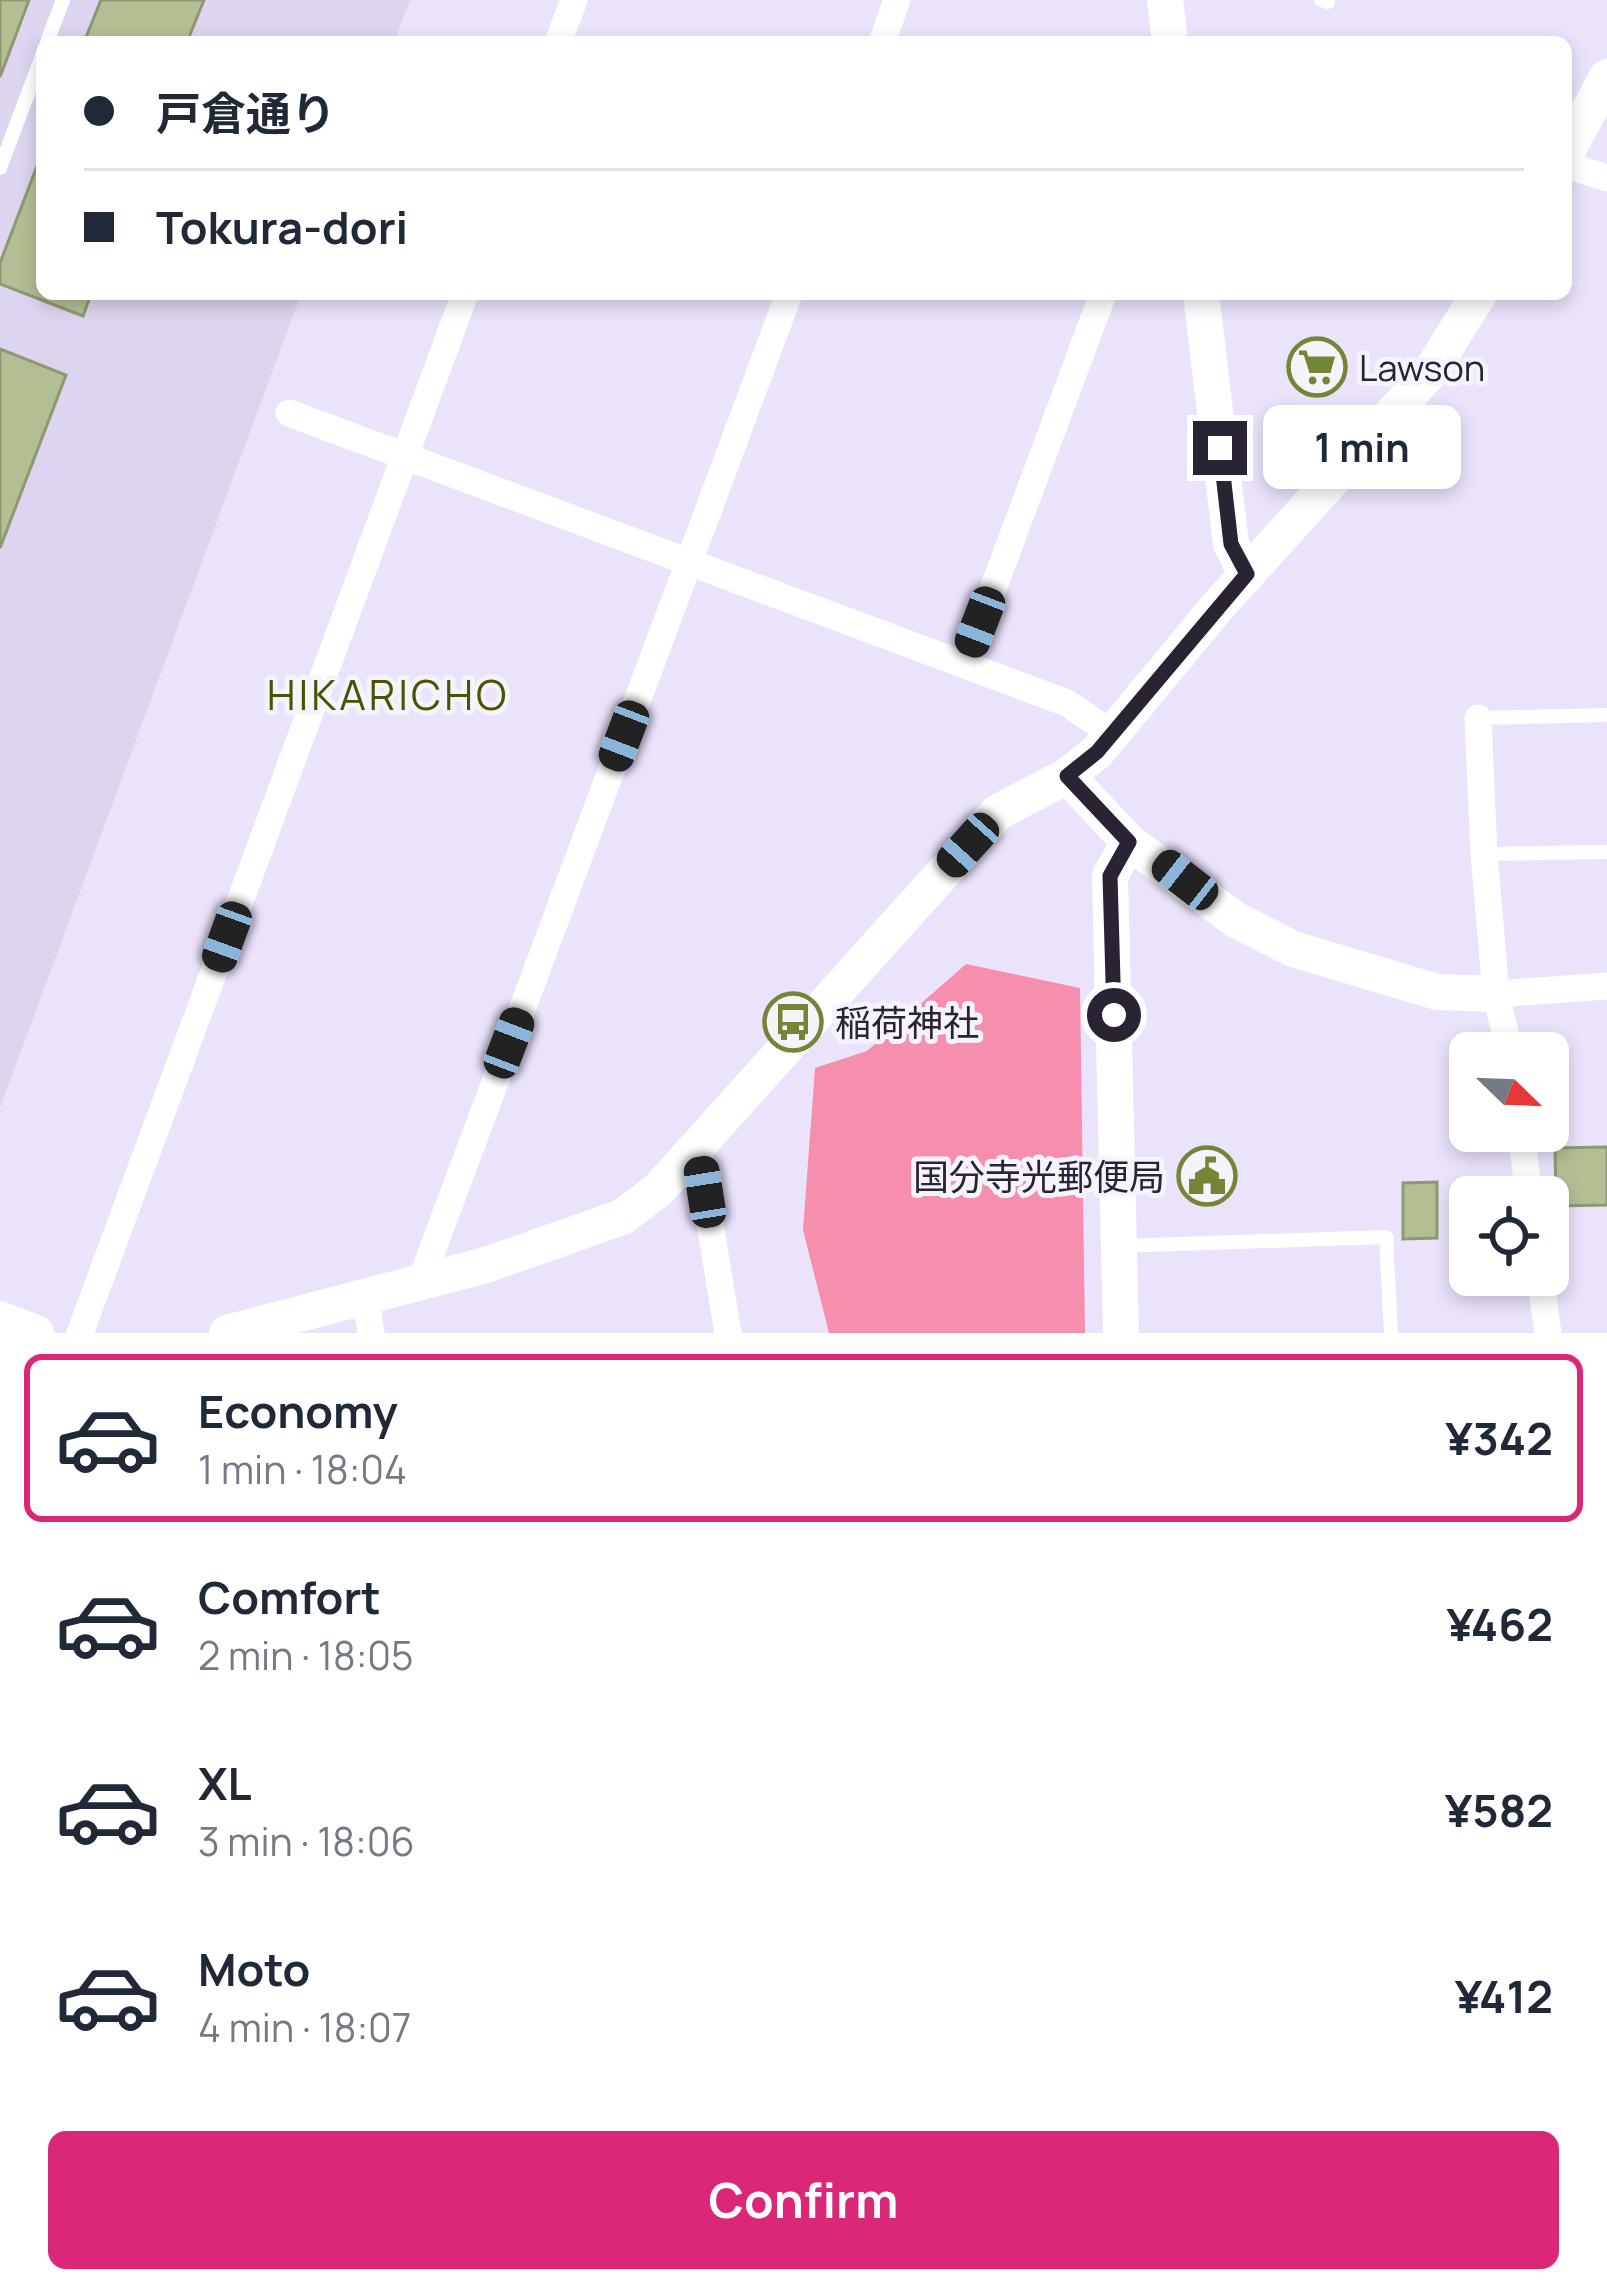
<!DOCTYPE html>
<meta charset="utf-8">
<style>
:root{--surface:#fff;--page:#f6f6f7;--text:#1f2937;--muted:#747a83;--line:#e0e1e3;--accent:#db2777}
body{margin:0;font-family:Manrope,"Noto Sans JP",sans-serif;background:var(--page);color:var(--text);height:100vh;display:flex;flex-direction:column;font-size:45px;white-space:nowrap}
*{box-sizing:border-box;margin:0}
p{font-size:39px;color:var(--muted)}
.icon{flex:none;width:66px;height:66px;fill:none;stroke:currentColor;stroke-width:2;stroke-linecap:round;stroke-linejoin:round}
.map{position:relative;height:1333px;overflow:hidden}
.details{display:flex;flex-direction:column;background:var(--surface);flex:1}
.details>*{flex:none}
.banner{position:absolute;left:36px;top:36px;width:1536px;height:264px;border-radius:18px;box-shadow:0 6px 18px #0003;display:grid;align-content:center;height:264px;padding:0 48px;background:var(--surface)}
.needle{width:78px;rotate:113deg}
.fabs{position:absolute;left:1449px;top:1032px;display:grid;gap:24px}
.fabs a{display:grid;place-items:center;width:120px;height:120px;border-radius:18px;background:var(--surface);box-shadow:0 6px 18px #0003;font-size:60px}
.end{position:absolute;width:54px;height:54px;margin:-27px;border:15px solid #292333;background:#fff;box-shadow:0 0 0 6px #fff}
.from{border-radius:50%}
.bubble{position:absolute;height:84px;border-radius:18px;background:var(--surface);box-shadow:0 6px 18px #0003;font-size:39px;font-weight:700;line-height:84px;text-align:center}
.car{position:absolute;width:36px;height:72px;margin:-36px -18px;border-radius:15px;box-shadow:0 0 9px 3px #0007;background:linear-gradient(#222 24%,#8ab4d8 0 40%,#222 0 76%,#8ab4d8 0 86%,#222 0)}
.banner b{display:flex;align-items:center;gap:42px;height:114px;font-size:45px}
.banner b+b{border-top:3px solid var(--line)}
.banner i{width:30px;height:30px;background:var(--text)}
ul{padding:21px 0 0;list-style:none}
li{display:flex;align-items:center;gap:36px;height:168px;margin:0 24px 18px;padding:0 24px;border:6px solid transparent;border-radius:18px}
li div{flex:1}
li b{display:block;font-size:45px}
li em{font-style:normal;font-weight:700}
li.selected{border-color:var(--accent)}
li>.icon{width:108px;height:108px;stroke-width:1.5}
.button{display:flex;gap:24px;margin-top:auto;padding:24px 48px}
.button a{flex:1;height:138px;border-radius:18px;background:var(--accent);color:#fff;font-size:48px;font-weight:700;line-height:138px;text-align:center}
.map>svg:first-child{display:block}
</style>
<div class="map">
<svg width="1607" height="1333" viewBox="0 0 1607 1333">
<rect width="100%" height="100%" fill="#ebe3fc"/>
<path fill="#ddd4f0" d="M0,0H410L394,42H42V294H301L0,1108Z"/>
<path fill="#f68eae" d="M966,964L1080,988L1085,1333H829L803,1230L815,1068L867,1051Z"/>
<path fill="#b2bf94" stroke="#8d9970" stroke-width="3" d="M0,0H29L0,77Z
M101,0H204L187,42H84Z
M42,153V294H91L83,316L0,284V263Z
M0,349L66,375L0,548Z
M1607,1147V1205L1556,1206L1555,1148Z
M1437,1182V1238L1403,1239V1183Z"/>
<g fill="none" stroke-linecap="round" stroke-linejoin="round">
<path stroke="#fff" stroke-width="14" d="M1321,0L1328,2
M47,42L63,0
M0,168L42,56
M1478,718L1607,715
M1484,854L1607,852
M1120,1246L1386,1237L1391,1333"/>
<path stroke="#fff" stroke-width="27" d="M558,42L574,0
M882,42L897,0
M1566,165L1607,178
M289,413L1067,703L1111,733
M965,664L1103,294
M1478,718L1484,854L1496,994L1510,1053
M1496,994L1607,986
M1521,1131L1529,1197
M697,1145L728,1333
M1540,1275L1548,1333
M420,1283L789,294
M366,1299L371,1333
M80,1333L465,294"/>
<path stroke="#fff" stroke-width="36" d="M1165,0L1170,42
M1566,153L1607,77
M1201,294L1231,544L1247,575
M1067,776L1129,842L1236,920L1293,949L1437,992L1496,994
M0,1319L36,1333
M227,1333L486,1265L622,1217L658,1190L998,812L1067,776L1097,752L1218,606L1431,371L1479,294
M1121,1333L1110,876L1129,842"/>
</g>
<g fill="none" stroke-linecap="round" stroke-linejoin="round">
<path stroke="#292333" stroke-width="15" d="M1114,1015L1110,876L1129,842L1067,776L1097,752L1247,574L1231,544L1220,448"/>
</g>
<defs>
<g id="supermarket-ring" transform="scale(3)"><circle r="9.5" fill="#f6f3fc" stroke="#738636" stroke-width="1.5"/><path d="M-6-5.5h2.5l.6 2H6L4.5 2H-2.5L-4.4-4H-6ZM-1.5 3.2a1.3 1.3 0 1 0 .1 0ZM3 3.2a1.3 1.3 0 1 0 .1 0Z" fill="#738636"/></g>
<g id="bus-ring" transform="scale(3)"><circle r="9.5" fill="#f6f3fc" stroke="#738636" stroke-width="1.5"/><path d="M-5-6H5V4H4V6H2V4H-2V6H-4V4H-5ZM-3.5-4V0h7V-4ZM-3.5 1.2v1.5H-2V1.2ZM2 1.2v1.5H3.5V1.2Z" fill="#738636"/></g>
<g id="civic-ring" transform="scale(3)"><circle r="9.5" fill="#f6f3fc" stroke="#738636" stroke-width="1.5"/><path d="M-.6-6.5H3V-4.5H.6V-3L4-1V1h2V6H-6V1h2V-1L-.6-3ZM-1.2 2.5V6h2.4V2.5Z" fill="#738636"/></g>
</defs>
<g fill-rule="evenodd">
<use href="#supermarket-ring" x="1317" y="367"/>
<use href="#bus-ring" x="793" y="1022"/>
<use href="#civic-ring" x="1207" y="1176"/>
</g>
<g text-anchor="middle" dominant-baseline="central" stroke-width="10" stroke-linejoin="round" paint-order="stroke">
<g font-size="36" fill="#292333" stroke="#f6f3fc" text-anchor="start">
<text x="1359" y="367">Lawson</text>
<text x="835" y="1022">稲荷神社</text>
<text x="1165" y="1176" text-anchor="end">国分寺光郵便局</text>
</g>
<g font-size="42" letter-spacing="3" fill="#465502" stroke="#f6f3fc">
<text x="388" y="694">HIKARICHO</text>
</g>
</g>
</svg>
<div class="fabs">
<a><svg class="needle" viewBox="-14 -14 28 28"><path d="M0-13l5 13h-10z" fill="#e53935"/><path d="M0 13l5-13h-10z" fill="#747a83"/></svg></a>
<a><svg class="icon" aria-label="locate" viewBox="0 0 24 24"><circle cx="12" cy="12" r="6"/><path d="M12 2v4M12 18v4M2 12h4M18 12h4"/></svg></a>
</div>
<i class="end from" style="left:1114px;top:1015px"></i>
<i class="end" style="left:1220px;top:448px"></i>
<div class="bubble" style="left:1263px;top:405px;width:198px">1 min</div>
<i class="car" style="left:980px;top:622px;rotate:201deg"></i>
<i class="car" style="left:624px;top:736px;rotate:201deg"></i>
<i class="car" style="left:968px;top:845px;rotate:222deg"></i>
<i class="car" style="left:1185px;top:880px;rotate:308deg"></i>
<i class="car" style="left:227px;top:937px;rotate:200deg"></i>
<i class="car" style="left:509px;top:1043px;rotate:21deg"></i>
<i class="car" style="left:705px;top:1192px;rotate:351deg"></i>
<div class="banner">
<b><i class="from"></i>戸倉通り</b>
<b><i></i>Tokura-dori</b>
</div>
</div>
<section class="details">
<ul>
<li class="selected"><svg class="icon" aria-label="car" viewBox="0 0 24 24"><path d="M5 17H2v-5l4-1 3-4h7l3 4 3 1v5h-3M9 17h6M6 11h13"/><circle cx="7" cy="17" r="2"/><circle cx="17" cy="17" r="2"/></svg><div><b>Economy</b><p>1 min · 18:04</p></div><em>¥342</em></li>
<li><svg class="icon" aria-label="car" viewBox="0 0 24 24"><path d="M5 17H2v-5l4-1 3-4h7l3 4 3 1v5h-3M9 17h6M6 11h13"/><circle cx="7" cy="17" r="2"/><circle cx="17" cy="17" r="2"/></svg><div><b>Comfort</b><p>2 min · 18:05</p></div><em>¥462</em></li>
<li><svg class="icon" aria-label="car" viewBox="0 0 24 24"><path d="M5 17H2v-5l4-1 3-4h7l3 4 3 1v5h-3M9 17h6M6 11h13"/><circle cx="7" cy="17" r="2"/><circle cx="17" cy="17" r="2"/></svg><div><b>XL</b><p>3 min · 18:06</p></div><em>¥582</em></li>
<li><svg class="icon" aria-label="car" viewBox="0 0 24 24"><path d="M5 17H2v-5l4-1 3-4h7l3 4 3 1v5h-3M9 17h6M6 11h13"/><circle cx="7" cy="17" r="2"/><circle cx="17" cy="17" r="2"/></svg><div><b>Moto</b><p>4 min · 18:07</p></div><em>¥412</em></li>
</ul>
<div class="button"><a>Confirm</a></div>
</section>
